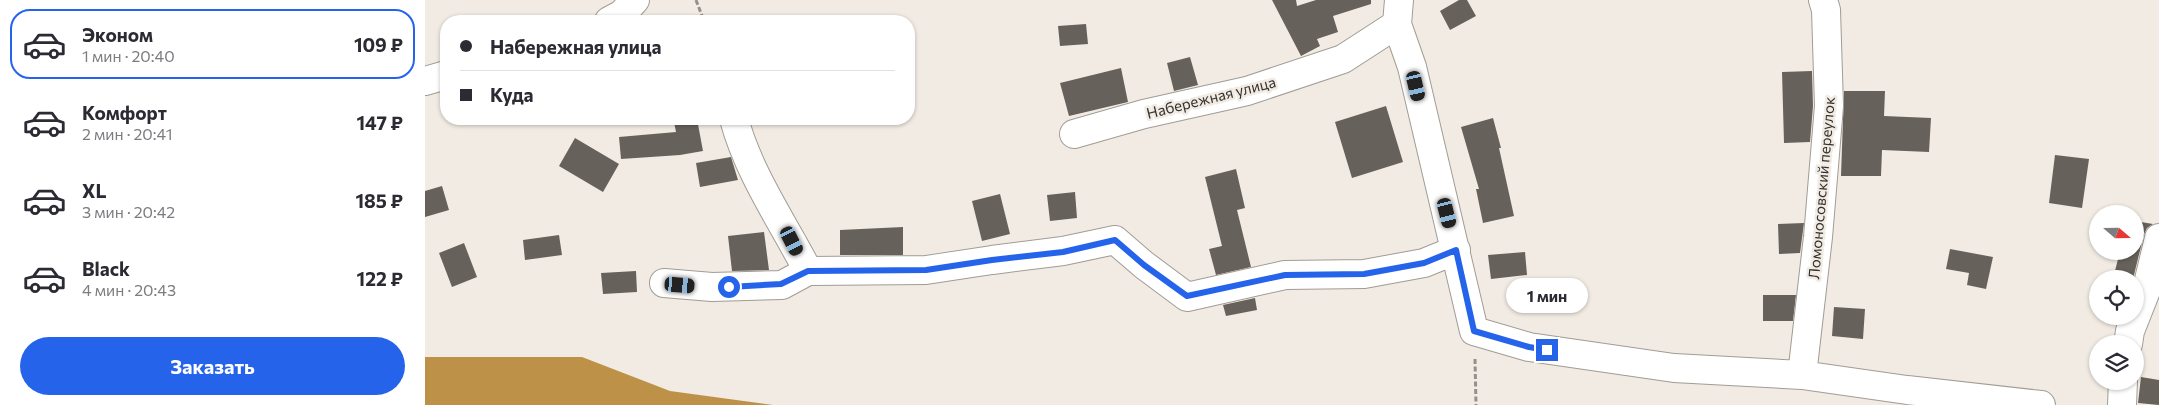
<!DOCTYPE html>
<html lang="ru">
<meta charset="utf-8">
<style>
:root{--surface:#fff;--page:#f7f7f7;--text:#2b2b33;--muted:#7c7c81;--line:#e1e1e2;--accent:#2563eb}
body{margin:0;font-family:Commissioner,sans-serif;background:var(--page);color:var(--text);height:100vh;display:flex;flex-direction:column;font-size:19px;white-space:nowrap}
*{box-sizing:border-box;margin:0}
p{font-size:16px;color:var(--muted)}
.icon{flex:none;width:28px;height:28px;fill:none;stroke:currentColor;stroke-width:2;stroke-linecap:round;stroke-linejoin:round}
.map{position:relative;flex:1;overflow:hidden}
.side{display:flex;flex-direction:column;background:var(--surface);width:425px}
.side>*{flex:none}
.hud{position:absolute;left:15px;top:15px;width:475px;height:110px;border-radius:20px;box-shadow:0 1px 4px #0004;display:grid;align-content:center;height:110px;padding:0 20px;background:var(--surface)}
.needle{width:32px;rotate:110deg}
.fabs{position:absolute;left:1664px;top:205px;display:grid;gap:10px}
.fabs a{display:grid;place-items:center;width:55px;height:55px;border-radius:50%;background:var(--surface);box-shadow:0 1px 4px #0004;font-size:25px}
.end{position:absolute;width:22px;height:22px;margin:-11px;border:6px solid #2563eb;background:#fff;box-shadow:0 0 0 2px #fff}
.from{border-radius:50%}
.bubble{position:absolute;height:35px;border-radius:18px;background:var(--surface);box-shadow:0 1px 4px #0004;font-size:16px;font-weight:700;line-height:35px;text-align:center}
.car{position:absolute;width:15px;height:30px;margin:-15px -8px;border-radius:6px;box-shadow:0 0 4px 1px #0007;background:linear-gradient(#222 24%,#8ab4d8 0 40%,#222 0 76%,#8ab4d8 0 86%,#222 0)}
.hud b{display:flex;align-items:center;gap:18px;height:48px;font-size:19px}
.hud b+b{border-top:1px solid var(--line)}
.hud i{width:12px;height:12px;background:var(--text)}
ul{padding:9px 0 0;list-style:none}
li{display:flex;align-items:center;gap:15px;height:70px;margin:0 10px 8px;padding:0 10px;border:2px solid transparent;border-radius:20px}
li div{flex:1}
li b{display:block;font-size:19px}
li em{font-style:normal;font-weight:700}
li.active{border-color:var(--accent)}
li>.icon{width:45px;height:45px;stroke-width:1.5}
.primary-button{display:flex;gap:10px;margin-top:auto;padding:10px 20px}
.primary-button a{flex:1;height:58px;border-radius:30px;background:var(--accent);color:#fff;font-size:20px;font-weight:700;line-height:58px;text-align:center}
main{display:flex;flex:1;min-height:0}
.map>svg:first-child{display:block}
</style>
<main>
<section class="side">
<ul>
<li class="active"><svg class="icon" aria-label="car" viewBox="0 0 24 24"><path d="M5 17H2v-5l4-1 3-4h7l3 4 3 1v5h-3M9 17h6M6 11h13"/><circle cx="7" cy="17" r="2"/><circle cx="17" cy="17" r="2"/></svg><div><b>Эконом</b><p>1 мин · 20:40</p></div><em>109 ₽</em></li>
<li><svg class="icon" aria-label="car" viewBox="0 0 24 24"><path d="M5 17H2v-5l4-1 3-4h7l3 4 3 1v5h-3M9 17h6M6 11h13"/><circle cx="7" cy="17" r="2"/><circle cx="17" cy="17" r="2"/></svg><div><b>Комфорт</b><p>2 мин · 20:41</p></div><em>147 ₽</em></li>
<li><svg class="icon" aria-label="car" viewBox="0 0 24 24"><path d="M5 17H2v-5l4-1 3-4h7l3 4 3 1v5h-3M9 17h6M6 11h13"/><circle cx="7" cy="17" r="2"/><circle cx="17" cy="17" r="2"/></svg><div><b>XL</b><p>3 мин · 20:42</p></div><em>185 ₽</em></li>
<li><svg class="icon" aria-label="car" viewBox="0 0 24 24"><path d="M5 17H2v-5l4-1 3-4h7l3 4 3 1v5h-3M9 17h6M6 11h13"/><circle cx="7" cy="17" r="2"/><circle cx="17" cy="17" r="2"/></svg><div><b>Black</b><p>4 мин · 20:43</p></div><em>122 ₽</em></li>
</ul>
<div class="primary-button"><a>Заказать</a></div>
</section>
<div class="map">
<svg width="1734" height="405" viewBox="0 0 1734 405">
<rect width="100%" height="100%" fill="#f1ebe3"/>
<path fill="#be9148" d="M0,357H157L245,391L348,405H0Z"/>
<path fill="#66615a" d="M847,0H871L872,6L891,0H946V4L908,16L913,32L892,39L895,46L876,56Z
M1034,0H1042L1051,16L1025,30L1015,11Z
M661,24L663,44L635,46L633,26Z
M765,57L773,85L749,91L742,63Z
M696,68L703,102L644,116L635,83Z
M1387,71L1388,106L1385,142L1359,143L1357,72Z
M1419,91H1460L1459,116L1506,118L1504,152L1457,150L1456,176H1416Z
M961,106L978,162L927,178L910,122Z
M1068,118L1076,148H1074L1089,216L1058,223L1051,189H1054L1036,127Z
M266,119H272L278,151L255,155L196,159L194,137L251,132L249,122Z
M150,138L194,164L178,192L134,166Z
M1630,155L1664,159L1657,208L1624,203Z
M306,157L313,180L275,187L271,163Z
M811,169L820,208L812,210L826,267L791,275L784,249L797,246L780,177Z
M17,186L24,210L0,217V191Z
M650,192L652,218L625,221L622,195Z
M575,194L585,234L557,241L547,201Z
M1710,221L1728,224L1722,228L1719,234L1708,279H1688L1695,251H1710Z
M1379,223L1375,253L1354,254L1353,224Z
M478,227V255H415V230Z
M339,232L344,270L307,271L303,236Z
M134,235L137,255L100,260L98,240Z
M39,243L52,277L27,287L14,253Z
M1525,249L1568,257L1561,289L1542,285L1544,273L1521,269Z
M1100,252L1102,275L1066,279L1063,255Z
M211,271L212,292L178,294L176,273Z
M1338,295H1371L1368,321H1338Z
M830,298L832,310L801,316L798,305Z
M1409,307L1440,309L1438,339L1407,336Z
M1716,377L1734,380V405L1713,403Z"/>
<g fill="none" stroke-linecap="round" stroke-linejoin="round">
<g stroke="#a19c94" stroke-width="30">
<path id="street" d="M974,0L972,24L987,67L1049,331L1104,347L1249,368L1377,375L1482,390L1616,405
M184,21L197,14L210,0
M0,81L21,75
M309,119C324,174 357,221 383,271
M649,134L719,114L822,91L918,59L972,24
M239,283L287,287L357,285L383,271L501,270L567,260L638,251L690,240L719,265L762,297L860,275L939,274L999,263L1031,250
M1703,344L1705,331L1722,288L1734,238
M1377,375L1393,237L1404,106L1401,10L1398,0
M1697,405L1698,381"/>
</g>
<path stroke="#94908b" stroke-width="3" stroke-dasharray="5 2.5" stroke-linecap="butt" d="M271,0L279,21
M1050,359L1051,405"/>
<use href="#street" stroke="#fff" stroke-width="28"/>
</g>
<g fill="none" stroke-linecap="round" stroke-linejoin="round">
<path stroke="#2563eb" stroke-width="6" d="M304,287L356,284L383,271L501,270L567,260L638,252L690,240L719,265L762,296L860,275L939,274L999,263L1031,250L1049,331L1104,347L1122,350"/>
</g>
<g text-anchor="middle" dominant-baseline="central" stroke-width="5" stroke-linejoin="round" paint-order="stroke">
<g font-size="15" fill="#33312e" stroke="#f1ebe3">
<text transform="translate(786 97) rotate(-14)">Набережная улица</text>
<text transform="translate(1396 188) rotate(-85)">Ломоносовский переулок</text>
</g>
</g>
</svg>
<div class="fabs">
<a><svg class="needle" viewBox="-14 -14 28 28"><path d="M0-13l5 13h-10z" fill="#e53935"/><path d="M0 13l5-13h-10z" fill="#7c7c81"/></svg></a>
<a><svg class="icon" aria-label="locate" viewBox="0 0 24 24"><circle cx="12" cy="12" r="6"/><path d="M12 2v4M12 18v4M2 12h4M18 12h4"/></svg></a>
<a><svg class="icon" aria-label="layers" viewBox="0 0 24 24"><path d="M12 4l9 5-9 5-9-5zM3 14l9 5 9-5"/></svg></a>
</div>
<i class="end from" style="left:304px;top:287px"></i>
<i class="end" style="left:1122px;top:350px"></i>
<div class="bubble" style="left:1081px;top:278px;width:82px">1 мин</div>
<i class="car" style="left:991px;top:86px;rotate:167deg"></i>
<i class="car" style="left:1022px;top:213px;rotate:166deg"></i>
<i class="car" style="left:367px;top:241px;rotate:153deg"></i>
<i class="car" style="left:255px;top:285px;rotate:95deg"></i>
<div class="hud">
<b><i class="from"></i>Набережная улица</b>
<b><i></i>Куда</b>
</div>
</div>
</main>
